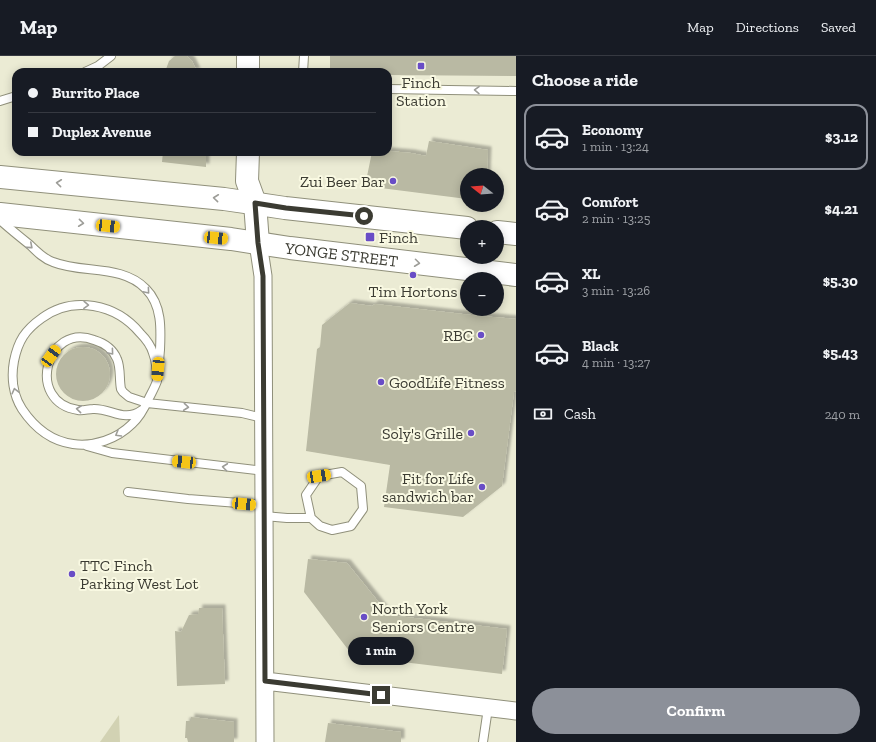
<!DOCTYPE html>
<meta charset="utf-8">
<style>
:root{--surface:#171b24;--page:#242831;--text:#f1f3f6;--muted:#9ea1a6;--line:#363941;--accent:#8c9099}
body{margin:0;font-family:"Zilla Slab",serif;background:var(--page);color:var(--text);height:100vh;display:flex;flex-direction:column;font-size:15px;white-space:nowrap}
*{box-sizing:border-box;margin:0}
p{font-size:13px;color:var(--muted)}
.icon{flex:none;width:22px;height:22px;fill:none;stroke:currentColor;stroke-width:2;stroke-linecap:round;stroke-linejoin:round}
.map{position:relative;flex:1;overflow:hidden}
.side{display:flex;flex-direction:column;background:var(--surface);width:360px}
.side>*{flex:none}
.top-card{position:absolute;left:12px;top:12px;width:380px;height:88px;border-radius:12px;box-shadow:0 2px 10px #0003;display:grid;align-content:center;height:88px;padding:0 16px;background:var(--surface)}
.needle{width:26px;rotate:287deg}
.buttons{position:absolute;left:460px;top:112px;display:grid;gap:8px}
.buttons a{display:grid;place-items:center;width:44px;height:44px;border-radius:50%;background:var(--surface);box-shadow:0 2px 10px #0003;font-size:20px}
.end{position:absolute;width:18px;height:18px;margin:-9px;border:5px solid #3b3b32;background:#fff;box-shadow:0 0 0 2px #fff}
.from{border-radius:50%}
.bubble{position:absolute;height:28px;border-radius:14px;background:var(--surface);box-shadow:0 2px 10px #0003;font-size:13px;font-weight:700;line-height:28px;text-align:center}
.car{position:absolute;width:12px;height:24px;margin:-12px -6px;border-radius:5px;box-shadow:0 0 3px 1px #0007;background:linear-gradient(#f5c518 24%,#345 0 40%,#f5c518 0 76%,#345 0 86%,#f5c518 0)}
.top-card b{display:flex;align-items:center;gap:14px;height:38px;font-size:15px}
.top-card b+b{border-top:1px solid var(--line)}
.top-card i{width:10px;height:10px;background:var(--text)}
ul{padding:0;list-style:none}
li{display:flex;align-items:center;gap:12px;height:66px;margin:0 8px 6px;padding:0 8px;border:2px solid transparent;border-radius:12px}
li div{flex:1}
li b{display:block;font-size:15px}
li em{font-style:normal;font-weight:700}
li.on{border-color:var(--accent)}
li>.icon{width:36px;height:36px;stroke-width:1.5}
h2{padding:0 16px;font-size:18px;line-height:48px}
.pay{display:flex;align-items:center;gap:10px;height:44px;padding:0 16px;font-size:15px}
.pay p{margin-inline-start:auto}
.primary-button{display:flex;gap:8px;margin-top:auto;padding:8px 16px}
.primary-button a{flex:1;height:46px;border-radius:24px;background:var(--accent);color:#fff;font-size:16px;font-weight:700;line-height:46px;text-align:center}
header{display:flex;align-items:center;gap:24px;box-sizing:border-box;height:56px;padding:0 20px;background:var(--surface);border-bottom:1px solid var(--line)}
header strong{font-size:19px}
nav{display:flex;gap:22px;margin-inline-start:auto;font-size:14px}
main{display:flex;flex:1;min-height:0}
.map>svg:first-child{display:block}
</style>
<header>
<strong>Map</strong>
<nav><a>Map</a><a>Directions</a><a>Saved</a></nav>
</header>
<main>
<div class="map">
<svg width="516" height="686" viewBox="0 0 516 686">
<defs>
<filter id="shadow"><feDropShadow dx="3.5" dy="-3.5" stdDeviation="1" flood-color="#0004"/></filter>
</defs>
<rect width="100%" height="100%" fill="#ebebd4"/>
<path fill="#d2d2b3" d="M119,659L120,686H100Z"/>
<path fill="#b9b9a3" filter="url(#shadow)" d="M175,0H187L192,5L197,16H165L169,5Z
M330,0H516V20L388,19V16H330Z
M429,85L488,94L487,119H467V143L365,130L372,96H388V95L411,97L426,100Z
M163,96H206V111L162,106Z
M350,247L372,250L375,248L480,260L516,263V335L514,336L502,430L463,461L384,451L390,409L306,395L317,293L320,291L322,269Z
M56 318a27 27 0 1 1 54 0a27 27 0 1 1-54 0Z
M308,503L347,507L389,559L507,573L502,618L353,600L304,536Z
M199,552H222L225,628L177,630L175,575L181,576L189,559L198,558Z
M191,661L234,666V686H188L187,682H185L186,665H191Z
M328,667L401,676V686H325Z"/>
<g fill="none" stroke-linecap="round" stroke-linejoin="round">
<g stroke="#90907b" stroke-width="10">
<path id="lane" d="M85,16L98,10L111,0
M303,16L304,0
M388,33L516,35
M0,45L16,40
M0,164C10,173 20,181 30,189C37,196 44,203 53,206C83,218 122,208 146,233C162,249 161,273 160,294C159,302 159,318 157,325C155,331 152,336 149,342C145,351 140,361 132,368C117,383 94,391 73,388C51,385 34,371 22,353C13,339 11,321 14,305C18,285 25,274 42,262C73,239 116,248 140,277C146,283 151,290 153,297C157,307 157,316 157,325
M142,354C124,367 111,352 93,353C88,353 83,355 78,354C25,346 46,266 94,284C104,287 113,293 117,303C121,312 119,323 121,333L123,336L129,341L147,347L242,357L263,362
M87,390L112,397L264,415
M128,436L188,443L264,449
M264,460L287,462H311L320,470L332,474L351,470L363,453L361,430L342,416L319,420L306,439L311,462
M483,686L488,652"/>
</g>
<g stroke="#90907b" stroke-width="19">
<path id="street" d="M258,187L263,220L265,686
M265,625L516,655"/>
</g>
<g stroke="#90907b" stroke-width="24">
<path id="secondary" d="M248,16V0
M248,96L247,125L255,147L258,187"/>
</g>
<g stroke="#90907b" stroke-width="24">
<g id="primary">
<path d="M0,121L224,143L285,152L467,172"/>
<path id="s1" d="M0,158L231,183L290,192L516,219"/>
<path d="M497,176L516,178"/>
</g>
</g>
<use href="#lane" stroke="#fff" stroke-width="8"/>
<use href="#street" stroke="#fff" stroke-width="17"/>
<use href="#secondary" stroke="#fff" stroke-width="22"/>
<use href="#primary" stroke="#fff" stroke-width="22"/>
</g>
<defs><path id="oneway-chevron" d="M-2-3.5L2.5 0L-2 3.5" fill="none" stroke-width="1.6" stroke-linecap="round" stroke-linejoin="round"/></defs>
<g stroke="#9d9d98">
<use href="#oneway-chevron" transform="translate(477 34) rotate(-179)"/>
<use href="#oneway-chevron" transform="translate(59 127) rotate(-174)"/>
<use href="#oneway-chevron" transform="translate(216 142) rotate(-174)"/>
<use href="#oneway-chevron" transform="translate(81 167) rotate(6)"/>
<use href="#oneway-chevron" transform="translate(30 190) rotate(41)"/>
<use href="#oneway-chevron" transform="translate(417 207) rotate(7)"/>
<use href="#oneway-chevron" transform="translate(147 235) rotate(50)"/>
<use href="#oneway-chevron" transform="translate(86 249) rotate(2)"/>
<use href="#oneway-chevron" transform="translate(111 296) rotate(50)"/>
<use href="#oneway-chevron" transform="translate(15 335) rotate(-104)"/>
<use href="#oneway-chevron" transform="translate(186 351) rotate(6)"/>
<use href="#oneway-chevron" transform="translate(79 353) rotate(-174)"/>
<use href="#oneway-chevron" transform="translate(118 378) rotate(150)"/>
<use href="#oneway-chevron" transform="translate(225 411) rotate(-173)"/>
</g>
<g fill="none" stroke-linecap="round" stroke-linejoin="round">
<path stroke="#3b3b32" stroke-width="5" d="M364,160L286,152L255,147L258,187L263,220L265,625L381,639"/>
</g>
<g fill="#694dc6" stroke="#f9f9e2" stroke-width="1.5">
<rect x="417" y="6" width="8" height="8" rx="2"/>
<circle cx="393" cy="125" r="4"/>
<rect x="365" y="176" width="10" height="10" rx="2"/>
<circle cx="413" cy="219" r="4"/>
<circle cx="481" cy="279" r="4"/>
<circle cx="381" cy="326" r="4"/>
<circle cx="471" cy="377" r="4"/>
<circle cx="482" cy="431" r="4"/>
<circle cx="72" cy="518" r="4"/>
<circle cx="364" cy="561" r="4"/>
</g>
<g text-anchor="middle" dominant-baseline="central" stroke-width="4" stroke-linejoin="round" paint-order="stroke">
<g font-size="16" fill="#3b3b32" stroke="#f9f9e2" text-anchor="end">
<text x="421" y="26" text-anchor="middle">Finch<tspan x="421" dy="18">Station</tspan></text>
<text x="385" y="125">Zui Beer Bar</text>
<text x="379" y="181" text-anchor="start">Finch</text>
<text x="413" y="235" text-anchor="middle">Tim Hortons</text>
<text x="473" y="279">RBC</text>
<text x="389" y="326" text-anchor="start">GoodLife Fitness</text>
<text x="463" y="377">Soly's Grille</text>
<text x="474" y="422">Fit for Life<tspan x="474" dy="18">sandwich bar</tspan></text>
<text x="80" y="509" text-anchor="start">TTC Finch<tspan x="80" dy="18">Parking West Lot</tspan></text>
<text x="372" y="552" text-anchor="start">North York<tspan x="372" dy="18">Seniors Centre</tspan></text>
</g>
<g font-size="16" fill="#3b3b32" stroke="#f9f9e2">
<text stroke="none"><textPath href="#s1" startOffset="344">YONGE STREET</textPath></text>
</g>
</g>
</svg>
<div class="buttons">
<a><svg class="needle" viewBox="-14 -14 28 28"><path d="M0-13l5 13h-10z" fill="#e53935"/><path d="M0 13l5-13h-10z" fill="#9ea1a6"/></svg></a>
<a>+</a>
<a>−</a>
</div>
<i class="end from" style="left:364px;top:160px"></i>
<i class="end" style="left:381px;top:639px"></i>
<div class="bubble" style="left:348px;top:581px;width:66px">1 min</div>
<i class="car" style="left:108px;top:170px;rotate:96deg"></i>
<i class="car" style="left:216px;top:182px;rotate:96deg"></i>
<i class="car" style="left:51px;top:300px;rotate:36deg"></i>
<i class="car" style="left:158px;top:313px;rotate:185deg"></i>
<i class="car" style="left:184px;top:406px;rotate:276deg"></i>
<i class="car" style="left:319px;top:420px;rotate:81deg"></i>
<i class="car" style="left:244px;top:448px;rotate:95deg"></i>
<div class="top-card">
<b><i class="from"></i>Burrito Place</b>
<b><i></i>Duplex Avenue</b>
</div>
</div>
<section class="side">
<h2>Choose a ride</h2>
<ul>
<li class="on"><svg class="icon" aria-label="car" viewBox="0 0 24 24"><path d="M5 17H2v-5l4-1 3-4h7l3 4 3 1v5h-3M9 17h6M6 11h13"/><circle cx="7" cy="17" r="2"/><circle cx="17" cy="17" r="2"/></svg><div><b>Economy</b><p>1 min · 13:24</p></div><em>$3.12</em></li>
<li><svg class="icon" aria-label="car" viewBox="0 0 24 24"><path d="M5 17H2v-5l4-1 3-4h7l3 4 3 1v5h-3M9 17h6M6 11h13"/><circle cx="7" cy="17" r="2"/><circle cx="17" cy="17" r="2"/></svg><div><b>Comfort</b><p>2 min · 13:25</p></div><em>$4.21</em></li>
<li><svg class="icon" aria-label="car" viewBox="0 0 24 24"><path d="M5 17H2v-5l4-1 3-4h7l3 4 3 1v5h-3M9 17h6M6 11h13"/><circle cx="7" cy="17" r="2"/><circle cx="17" cy="17" r="2"/></svg><div><b>XL</b><p>3 min · 13:26</p></div><em>$5.30</em></li>
<li><svg class="icon" aria-label="car" viewBox="0 0 24 24"><path d="M5 17H2v-5l4-1 3-4h7l3 4 3 1v5h-3M9 17h6M6 11h13"/><circle cx="7" cy="17" r="2"/><circle cx="17" cy="17" r="2"/></svg><div><b>Black</b><p>4 min · 13:27</p></div><em>$5.43</em></li>
</ul>
<div class="pay"><svg class="icon" aria-label="cash" viewBox="0 0 24 24"><path d="M3 7h18v10H3z"/><circle cx="12" cy="12" r="2"/></svg>Cash<p>240 m</p></div>
<div class="primary-button"><a>Confirm</a></div>
</section>
</main>
